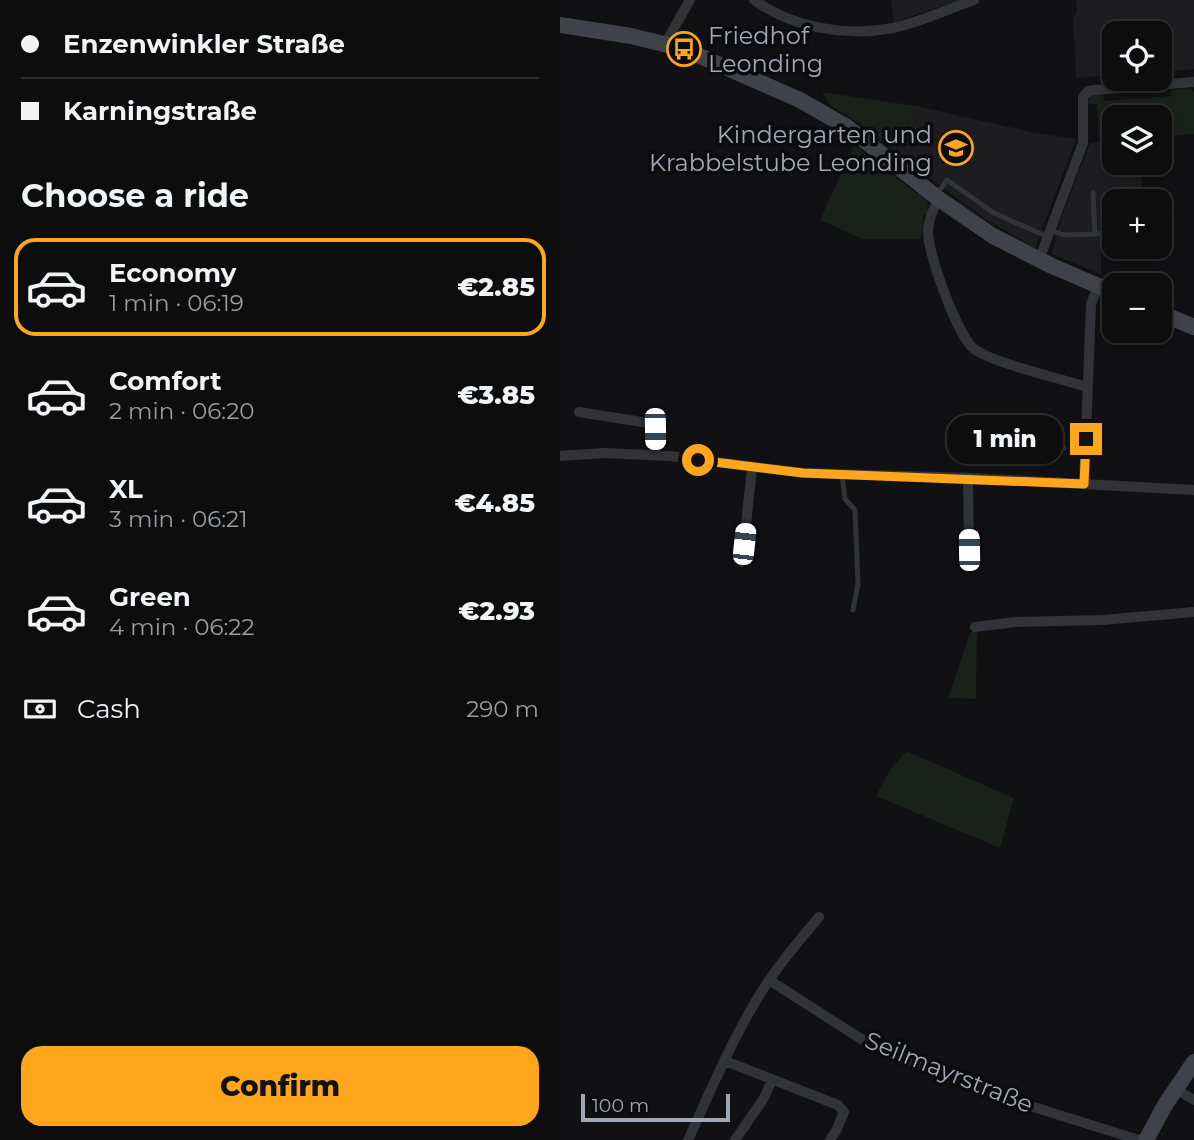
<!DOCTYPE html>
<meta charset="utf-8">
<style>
:root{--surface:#0d0d0e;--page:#1b1b1c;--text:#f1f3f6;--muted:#9a9c9e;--line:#2d2d2e;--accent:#ffa61d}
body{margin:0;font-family:Montserrat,sans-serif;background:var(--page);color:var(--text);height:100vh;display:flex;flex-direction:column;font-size:26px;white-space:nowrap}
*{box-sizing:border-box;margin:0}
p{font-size:23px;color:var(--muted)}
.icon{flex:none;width:38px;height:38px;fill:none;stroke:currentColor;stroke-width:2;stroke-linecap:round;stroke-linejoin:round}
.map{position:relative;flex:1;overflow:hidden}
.panel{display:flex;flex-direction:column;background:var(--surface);width:560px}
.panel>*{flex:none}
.hud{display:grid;align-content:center;height:154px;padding:0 21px;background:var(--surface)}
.tools{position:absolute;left:542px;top:21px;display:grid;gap:14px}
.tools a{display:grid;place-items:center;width:70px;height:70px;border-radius:14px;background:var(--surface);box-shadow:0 4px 10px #0003,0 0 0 2px var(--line);font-size:35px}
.scale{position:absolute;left:21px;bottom:18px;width:149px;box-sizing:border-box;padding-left:7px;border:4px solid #a1a8b5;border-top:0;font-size:19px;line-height:24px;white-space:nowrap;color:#a1a8b5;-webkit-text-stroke:5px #0c0c0e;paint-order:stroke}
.end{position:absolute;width:32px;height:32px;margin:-16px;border:9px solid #ffa61d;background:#111;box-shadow:0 0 0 4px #111}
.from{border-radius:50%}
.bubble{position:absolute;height:49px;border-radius:21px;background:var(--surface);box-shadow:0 4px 10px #0003,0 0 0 2px var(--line);font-size:23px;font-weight:800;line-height:49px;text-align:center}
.car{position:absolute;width:21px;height:42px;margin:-21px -10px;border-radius:9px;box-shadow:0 0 5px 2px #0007;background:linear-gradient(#fff 24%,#345 0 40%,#fff 0 76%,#345 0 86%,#fff 0)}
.hud b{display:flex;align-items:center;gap:24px;height:66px;font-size:26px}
.hud b+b{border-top:2px solid var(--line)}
.hud i{width:18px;height:18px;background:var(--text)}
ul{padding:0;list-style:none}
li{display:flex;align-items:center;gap:21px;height:98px;margin:0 14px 10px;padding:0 7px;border:4px solid transparent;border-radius:21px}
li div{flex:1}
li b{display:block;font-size:26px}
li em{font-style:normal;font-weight:800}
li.active{border-color:var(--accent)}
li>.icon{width:63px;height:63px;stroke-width:1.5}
h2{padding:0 21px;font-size:32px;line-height:84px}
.pay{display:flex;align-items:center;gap:18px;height:77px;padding:0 21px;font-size:26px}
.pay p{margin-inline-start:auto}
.button{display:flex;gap:14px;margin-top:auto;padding:14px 21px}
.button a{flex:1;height:80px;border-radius:21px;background:var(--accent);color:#111;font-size:28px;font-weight:800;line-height:80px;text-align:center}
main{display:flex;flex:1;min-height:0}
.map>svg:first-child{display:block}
</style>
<main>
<section class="panel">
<div class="hud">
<b><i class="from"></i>Enzenwinkler Straße</b>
<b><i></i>Karningstraße</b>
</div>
<h2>Choose a ride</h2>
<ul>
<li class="active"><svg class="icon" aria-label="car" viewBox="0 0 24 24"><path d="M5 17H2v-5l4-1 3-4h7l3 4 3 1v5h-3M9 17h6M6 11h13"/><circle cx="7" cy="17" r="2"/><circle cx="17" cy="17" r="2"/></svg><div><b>Economy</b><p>1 min · 06:19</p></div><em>€2.85</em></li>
<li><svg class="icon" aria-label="car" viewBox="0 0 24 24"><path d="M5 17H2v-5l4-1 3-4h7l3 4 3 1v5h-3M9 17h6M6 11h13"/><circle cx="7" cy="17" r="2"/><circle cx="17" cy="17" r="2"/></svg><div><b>Comfort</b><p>2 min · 06:20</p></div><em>€3.85</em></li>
<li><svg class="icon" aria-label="car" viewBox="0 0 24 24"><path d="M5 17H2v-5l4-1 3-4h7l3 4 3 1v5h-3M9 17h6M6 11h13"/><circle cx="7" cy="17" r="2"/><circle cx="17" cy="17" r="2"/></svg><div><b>XL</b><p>3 min · 06:21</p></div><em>€4.85</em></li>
<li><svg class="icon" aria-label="car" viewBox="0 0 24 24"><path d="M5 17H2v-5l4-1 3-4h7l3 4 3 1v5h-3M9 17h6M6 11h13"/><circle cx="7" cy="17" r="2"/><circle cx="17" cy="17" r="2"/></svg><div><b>Green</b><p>4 min · 06:22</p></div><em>€2.93</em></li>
</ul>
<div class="pay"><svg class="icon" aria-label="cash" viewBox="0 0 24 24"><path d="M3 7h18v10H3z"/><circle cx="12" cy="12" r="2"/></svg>Cash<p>290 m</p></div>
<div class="button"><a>Confirm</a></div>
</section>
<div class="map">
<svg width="634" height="1140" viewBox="0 0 634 1140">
<rect width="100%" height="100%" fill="#111113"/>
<path fill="#1d1d20" d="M331,0H400L334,22Z
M516,0H634V69L600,72V33H555V75L516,78L513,18L517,12Z
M356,106L476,133L516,139L475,248L425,219L336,153Z
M555,141V163H581L583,201H555V245L541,246V274L492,254V252L501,219L530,143Z"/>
<path fill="#19211a" d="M630,89L634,92V134L600,137V117H555V141L539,143L537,104H527L531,95L543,93L544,101L611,96V90Z
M262,92L356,106L336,153L300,124L270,105Z
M294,145L357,194L359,190L368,199L367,215L364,213L361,239H303L260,220Z
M417,630L416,699L388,698L409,636L412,631Z
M346,751L454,798L440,848L316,796L330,770Z"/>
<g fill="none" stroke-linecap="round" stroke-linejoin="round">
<path stroke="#323338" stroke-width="5" d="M571,189V201
M533,193L535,234L555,233
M377,194L387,180L434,213L488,237
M490,230L504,235L535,234
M437,444L506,448
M282,475L285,499L295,510L298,584L293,610"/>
<path stroke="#323338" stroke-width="10" d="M194,0C233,28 286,37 333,28C361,22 388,9 414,0
M105,44L130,0
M379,199C373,209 369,218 368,229C367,252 397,335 414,349C433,363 502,379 527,387
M479,260L523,143V97L528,91L534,90L634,82
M19,412L88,423L95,429L96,455
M0,456L44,453L110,456L243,473L412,478L634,490
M408,478L409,549
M524,484L531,304L538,286
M182,562L192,468
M415,627L455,622L542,620L634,612
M209,980L309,1044L426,1092L579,1140
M165,1061L278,1105L284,1112L276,1131L270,1140
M615,1089L634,1100
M128,1140C150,1092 170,1044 197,999C215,969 237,943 259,917
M175,1140L204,1098L212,1080"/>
<path stroke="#404249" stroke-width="16" d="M0,25L71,36L124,49L240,100L287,127L379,199L433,236L492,266L555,293
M600,313L634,327
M586,1140L605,1105L634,1062"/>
</g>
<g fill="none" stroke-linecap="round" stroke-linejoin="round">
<path stroke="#ffa61d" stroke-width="9" d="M138,460L243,473L524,484L526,439"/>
</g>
<defs>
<g id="bus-ring" transform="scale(1.75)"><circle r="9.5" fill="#0c0c0e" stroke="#ffa61d" stroke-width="1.5"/><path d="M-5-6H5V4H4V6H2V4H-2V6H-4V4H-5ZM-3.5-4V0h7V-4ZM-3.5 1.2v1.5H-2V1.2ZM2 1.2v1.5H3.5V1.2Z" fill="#ffa61d"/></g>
<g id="school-ring" transform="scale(1.75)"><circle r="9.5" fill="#0c0c0e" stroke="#ffa61d" stroke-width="1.5"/><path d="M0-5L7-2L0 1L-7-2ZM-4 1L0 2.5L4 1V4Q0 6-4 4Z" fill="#ffa61d"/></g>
</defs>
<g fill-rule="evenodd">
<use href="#bus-ring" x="124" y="49"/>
<use href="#school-ring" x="396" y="148"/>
</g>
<g text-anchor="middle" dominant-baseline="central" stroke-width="7" stroke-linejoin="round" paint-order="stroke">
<g font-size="24" fill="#a1a8b5" stroke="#0c0c0e" text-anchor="start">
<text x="148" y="35">Friedhof<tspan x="148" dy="28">Leonding</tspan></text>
<text x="372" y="134" text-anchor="end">Kindergarten und<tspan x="372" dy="28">Krabbelstube Leonding</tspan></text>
</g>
<g font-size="24" fill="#a1a8b5" stroke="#0c0c0e">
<text transform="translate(389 1072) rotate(22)">Seilmayrstraße</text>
</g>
</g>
</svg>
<div class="tools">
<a><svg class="icon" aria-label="locate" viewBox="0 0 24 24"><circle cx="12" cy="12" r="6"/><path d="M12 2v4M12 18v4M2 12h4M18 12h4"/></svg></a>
<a><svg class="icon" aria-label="layers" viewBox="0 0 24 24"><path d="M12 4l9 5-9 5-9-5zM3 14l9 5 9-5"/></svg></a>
<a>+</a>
<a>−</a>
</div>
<div class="scale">100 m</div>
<i class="end from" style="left:138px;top:460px"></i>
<i class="end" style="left:526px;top:439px"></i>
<div class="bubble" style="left:387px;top:415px;width:116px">1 min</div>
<i class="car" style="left:95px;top:429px;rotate:179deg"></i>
<i class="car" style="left:184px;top:544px;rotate:6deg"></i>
<i class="car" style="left:409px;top:550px;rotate:359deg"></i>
</div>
</main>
